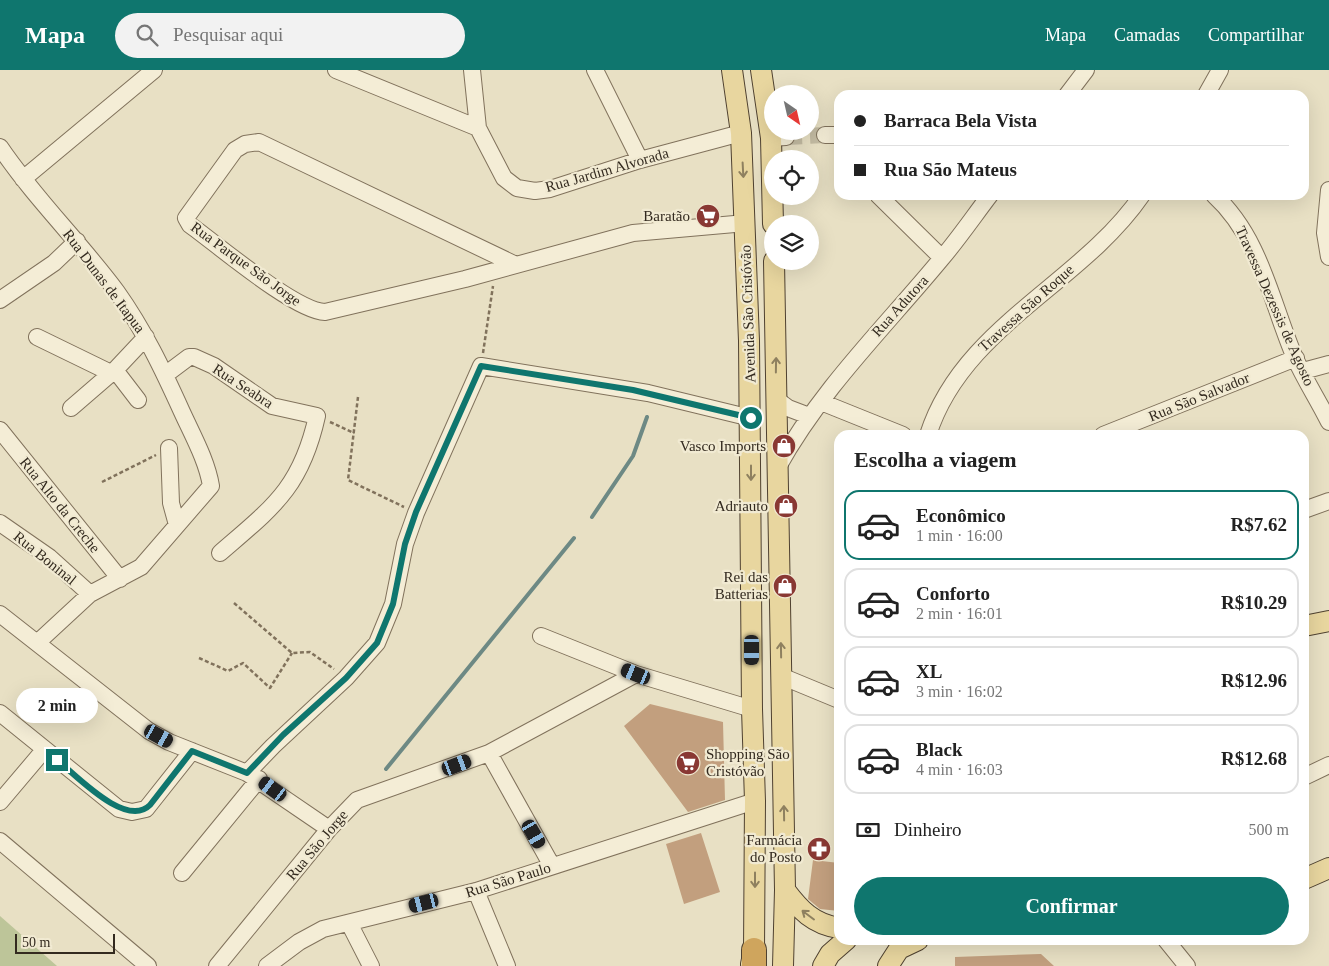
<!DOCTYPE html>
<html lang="pt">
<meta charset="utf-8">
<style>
:root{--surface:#fff;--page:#f2f2f2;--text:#222;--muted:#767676;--line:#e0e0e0;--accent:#0f766e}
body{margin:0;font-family:"Times New Roman",serif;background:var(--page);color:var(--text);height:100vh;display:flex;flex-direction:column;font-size:19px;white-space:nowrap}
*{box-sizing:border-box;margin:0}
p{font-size:16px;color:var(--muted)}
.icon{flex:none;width:28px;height:28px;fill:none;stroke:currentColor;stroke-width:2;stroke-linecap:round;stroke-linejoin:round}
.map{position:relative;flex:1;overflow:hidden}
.side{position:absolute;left:834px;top:360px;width:475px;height:515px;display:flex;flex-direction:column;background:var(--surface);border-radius:15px;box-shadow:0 5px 20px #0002}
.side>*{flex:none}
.guide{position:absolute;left:834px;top:20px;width:475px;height:110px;border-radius:15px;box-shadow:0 5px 20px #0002;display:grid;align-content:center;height:110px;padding:0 20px;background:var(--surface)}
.needle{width:32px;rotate:146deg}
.buttons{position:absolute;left:764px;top:15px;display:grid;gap:10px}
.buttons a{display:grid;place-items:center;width:55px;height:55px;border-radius:50%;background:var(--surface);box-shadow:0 5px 20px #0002;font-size:25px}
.scale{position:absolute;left:15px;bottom:12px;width:100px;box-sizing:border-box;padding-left:5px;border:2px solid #332a1f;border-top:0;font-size:14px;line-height:18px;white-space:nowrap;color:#332a1f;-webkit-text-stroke:4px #f1ead2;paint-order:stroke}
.end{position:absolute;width:22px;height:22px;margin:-11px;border:6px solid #0f766e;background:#fff;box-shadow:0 0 0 2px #fff}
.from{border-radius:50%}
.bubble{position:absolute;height:35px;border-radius:18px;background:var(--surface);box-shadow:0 5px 20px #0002;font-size:16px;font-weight:800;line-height:35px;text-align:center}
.car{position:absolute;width:15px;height:30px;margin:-15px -8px;border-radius:6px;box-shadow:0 0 4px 1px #0007;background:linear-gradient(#222 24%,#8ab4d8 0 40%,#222 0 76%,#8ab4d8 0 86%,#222 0)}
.guide b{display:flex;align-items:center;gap:18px;height:48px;font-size:19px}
.guide b+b{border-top:1px solid var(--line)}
.guide i{width:12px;height:12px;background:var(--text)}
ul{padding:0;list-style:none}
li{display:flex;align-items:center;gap:15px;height:70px;margin:0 10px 8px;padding:0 10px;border:2px solid var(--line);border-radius:15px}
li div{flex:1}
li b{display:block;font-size:19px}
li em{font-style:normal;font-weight:800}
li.current{border-color:var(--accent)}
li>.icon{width:45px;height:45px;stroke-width:1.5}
h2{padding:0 20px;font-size:22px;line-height:60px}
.pay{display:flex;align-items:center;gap:12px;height:55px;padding:0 20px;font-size:19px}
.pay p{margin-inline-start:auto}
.action{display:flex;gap:10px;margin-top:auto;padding:10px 20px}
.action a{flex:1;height:58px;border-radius:30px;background:var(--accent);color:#fff;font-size:20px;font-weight:800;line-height:58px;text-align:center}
header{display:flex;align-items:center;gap:30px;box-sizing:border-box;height:70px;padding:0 25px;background:var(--accent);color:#fff}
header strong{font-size:24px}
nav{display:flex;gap:28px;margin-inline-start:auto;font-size:18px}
.search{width:350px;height:45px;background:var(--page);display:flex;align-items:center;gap:12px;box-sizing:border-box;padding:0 18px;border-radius:28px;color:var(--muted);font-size:19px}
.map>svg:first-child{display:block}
</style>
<header>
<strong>Mapa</strong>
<div class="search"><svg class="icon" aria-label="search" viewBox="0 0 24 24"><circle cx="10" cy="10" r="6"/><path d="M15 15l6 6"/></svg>Pesquisar aqui</div>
<nav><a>Mapa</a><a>Camadas</a><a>Compartilhar</a></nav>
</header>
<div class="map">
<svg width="1329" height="896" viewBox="0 0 1329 896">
<rect width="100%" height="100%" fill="#e8e0c4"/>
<path fill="#bdc599" d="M0,846L57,896H0Z"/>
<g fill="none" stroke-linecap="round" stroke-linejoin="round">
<path stroke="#6d8984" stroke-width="4" d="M592,447L633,386L647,347
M386,699L574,468"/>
</g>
<path fill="#c29f7e" d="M650,634L723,652L725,730L688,742L624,656Z
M701,763L720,822L684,834L666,774Z
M813,790L839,793V841L820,839L808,829Z
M1041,884L1054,896H955V887Z"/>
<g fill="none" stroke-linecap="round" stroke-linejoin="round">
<path stroke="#c4bca3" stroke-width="16" stroke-dasharray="16 8" stroke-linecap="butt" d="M786,67L825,65"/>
<g stroke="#81725c" stroke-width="18">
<path id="minor" d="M336,0L478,58L504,108L517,118L535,121L550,119L640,90L741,63
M472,0L478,58
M595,0L640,90
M1067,25L1086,0
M1206,25L1220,0
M825,65H839
M771,68L786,67
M0,77C35,129 80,172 117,222C144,260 163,300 182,342C193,366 207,391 211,416L141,497L90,524L37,573
M23,109L154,0
M1329,120L1325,163L1329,187
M878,125L942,188
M1214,125C1261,168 1271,232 1295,288C1305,310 1318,330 1329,352
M514,194L259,72L245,74L235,80L186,148L190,155C218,175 295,241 325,242L465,209L633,163L746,153
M0,230L54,193L77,171
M37,267L111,303
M115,300L138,330
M1303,301L1329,294
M165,305L189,287H194L214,296L272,336L317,346C301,418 273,437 220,483
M776,329L788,338L809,346
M821,332L903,365
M71,338L115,300L146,267
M0,360L120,509
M928,365C962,257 1081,214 1142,125
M1103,365L1296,288
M169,378L171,433L177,455
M778,397C821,319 885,257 942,188C959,168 974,146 990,125
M1304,440L1329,431
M0,453L49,487L90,524
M0,544L149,661L169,672L247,703L329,759
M541,566L636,604L752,639
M781,606L839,630
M0,643L119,739L132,742L146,739L192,681
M489,683L552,796
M247,703L273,676L346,608L377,573L393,534L405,474L416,443L481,296L648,323L751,348
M1304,707L1329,695
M0,732L44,680
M0,771L148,896
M182,803L259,709
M476,821L507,896
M349,853L371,896
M1166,870L1187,896
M217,896L329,759L357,730L489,683L636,604
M267,896L299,872L323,859L476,821L755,731"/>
</g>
<g stroke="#4f4130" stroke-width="22">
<path id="major" d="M732,0L741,63L749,271L752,639L755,731L754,880L751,894
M761,0L771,68L773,154
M774,191L785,820L783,896
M1304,556L1329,551
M1304,809L1329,798
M785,820C800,840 813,854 839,858
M823,896L830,884L846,870
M888,896L899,879L918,870"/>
</g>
<g stroke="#4f4130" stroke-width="26">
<path id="highway" d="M754,896V880"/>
</g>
<path stroke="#81725c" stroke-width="2.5" stroke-dasharray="4 2.5" stroke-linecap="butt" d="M483,283L493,216
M358,327L348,410L404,437
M330,352L354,363
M102,412L156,385
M234,533L292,583L310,582L334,599
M199,588L228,601L243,593L270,618L292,583"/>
<use href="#minor" stroke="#f4edd6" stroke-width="16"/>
<use href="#major" stroke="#e8d69f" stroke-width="20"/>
<use href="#highway" stroke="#cfa55d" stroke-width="24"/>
</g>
<defs><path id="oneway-shaft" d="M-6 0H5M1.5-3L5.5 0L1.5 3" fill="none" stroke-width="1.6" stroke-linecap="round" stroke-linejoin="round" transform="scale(1.25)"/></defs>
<g stroke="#8e805f">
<use href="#oneway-shaft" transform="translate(743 100) rotate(87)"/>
<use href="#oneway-shaft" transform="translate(776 295) rotate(-89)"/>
<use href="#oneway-shaft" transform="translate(751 403) rotate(90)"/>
<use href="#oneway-shaft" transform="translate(781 580) rotate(-91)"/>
<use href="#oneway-shaft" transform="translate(784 743) rotate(-91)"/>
<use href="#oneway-shaft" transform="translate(755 810) rotate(90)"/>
<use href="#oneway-shaft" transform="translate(808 845) rotate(-143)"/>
</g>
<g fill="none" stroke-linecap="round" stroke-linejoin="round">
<path stroke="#0f766e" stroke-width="6" d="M57,690C76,705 126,759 150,735L192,681L247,703L283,665L346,608L377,573L393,534L405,474L416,442L481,296L633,320L751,348"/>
</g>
<defs>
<g id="supermarket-disc" transform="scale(1.25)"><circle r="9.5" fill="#893833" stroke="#f1ead2"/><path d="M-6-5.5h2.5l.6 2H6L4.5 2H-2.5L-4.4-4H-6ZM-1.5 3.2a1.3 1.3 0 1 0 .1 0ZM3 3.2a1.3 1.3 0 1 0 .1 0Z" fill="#fff"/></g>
<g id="shop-disc" transform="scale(1.25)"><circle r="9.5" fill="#893833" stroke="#f1ead2"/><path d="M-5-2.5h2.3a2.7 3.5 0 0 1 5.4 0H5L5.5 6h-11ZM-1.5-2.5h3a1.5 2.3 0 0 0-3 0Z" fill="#fff"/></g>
<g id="pharmacy-disc" transform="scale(1.25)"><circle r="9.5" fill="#893833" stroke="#f1ead2"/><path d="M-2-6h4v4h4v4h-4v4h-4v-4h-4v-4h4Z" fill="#fff"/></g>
</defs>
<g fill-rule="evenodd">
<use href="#supermarket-disc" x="708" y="146"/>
<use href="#shop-disc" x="784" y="376"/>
<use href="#shop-disc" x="786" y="436"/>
<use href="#shop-disc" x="785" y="516"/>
<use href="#supermarket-disc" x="688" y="693"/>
<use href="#pharmacy-disc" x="819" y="779"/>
</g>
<g text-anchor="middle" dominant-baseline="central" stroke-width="4.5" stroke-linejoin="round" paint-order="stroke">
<g font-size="15" fill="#332a1f" stroke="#f1ead2">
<text transform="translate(607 100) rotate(-16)">Rua Jardim Alvorada</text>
<text transform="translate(246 194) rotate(36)">Rua Parque São Jorge</text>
<text transform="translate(104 211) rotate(53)">Rua Dunas de Itapua</text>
<text transform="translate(900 236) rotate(-48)">Rua Adutora</text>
<text transform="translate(1275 236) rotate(66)">Travessa Dezessis de Agosto</text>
<text transform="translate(1026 238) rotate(-42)">Travessa São Roque</text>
<text transform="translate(748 244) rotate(-92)">Avenida São Cristóvão</text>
<text transform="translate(243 316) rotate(33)">Rua Seabra</text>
<text transform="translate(1199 327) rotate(-22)">Rua São Salvador</text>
<text transform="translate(60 435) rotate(51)">Rua Alto da Creche</text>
<text transform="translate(45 488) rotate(39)">Rua Boninal</text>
<text transform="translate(317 775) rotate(-50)">Rua São Jorge</text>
<text transform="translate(508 810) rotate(-17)">Rua São Paulo</text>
</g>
<g font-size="15" fill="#332a1f" stroke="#f1ead2" text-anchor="end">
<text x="690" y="146">Baratão</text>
<text x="766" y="376">Vasco Imports</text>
<text x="768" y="436">Adriauto</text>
<text x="768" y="507">Rei das<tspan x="768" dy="17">Batterias</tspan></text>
<text x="706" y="684" text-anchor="start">Shopping São<tspan x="706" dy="17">Cristóvão</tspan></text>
<text x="802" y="770">Farmácia<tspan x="802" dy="17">do Posto</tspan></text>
</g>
</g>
</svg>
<div class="buttons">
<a><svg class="needle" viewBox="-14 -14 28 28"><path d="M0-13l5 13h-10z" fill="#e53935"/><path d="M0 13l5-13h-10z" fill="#767676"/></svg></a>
<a><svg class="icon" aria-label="locate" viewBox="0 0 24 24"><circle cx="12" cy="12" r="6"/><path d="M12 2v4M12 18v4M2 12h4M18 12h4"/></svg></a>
<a><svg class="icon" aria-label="layers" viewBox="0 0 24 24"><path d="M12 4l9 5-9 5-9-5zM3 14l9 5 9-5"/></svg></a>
</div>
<div class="scale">50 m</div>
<i class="end from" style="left:751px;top:348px"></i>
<i class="end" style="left:57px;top:690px"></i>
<div class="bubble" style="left:16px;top:618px;width:82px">2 min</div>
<i class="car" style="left:752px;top:580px;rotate:180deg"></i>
<i class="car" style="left:636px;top:604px;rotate:292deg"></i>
<i class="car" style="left:159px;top:666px;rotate:119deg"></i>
<i class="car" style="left:457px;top:695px;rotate:69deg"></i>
<i class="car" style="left:273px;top:719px;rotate:306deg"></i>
<i class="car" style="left:534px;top:764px;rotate:150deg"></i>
<i class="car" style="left:424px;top:833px;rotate:256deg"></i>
<div class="guide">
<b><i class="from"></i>Barraca Bela Vista</b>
<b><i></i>Rua São Mateus</b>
</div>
<section class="side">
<h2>Escolha a viagem</h2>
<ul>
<li class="current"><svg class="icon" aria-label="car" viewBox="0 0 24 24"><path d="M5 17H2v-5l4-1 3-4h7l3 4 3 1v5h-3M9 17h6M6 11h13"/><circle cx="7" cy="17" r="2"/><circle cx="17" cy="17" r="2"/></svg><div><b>Econômico</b><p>1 min · 16:00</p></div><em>R$7.62</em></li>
<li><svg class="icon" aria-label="car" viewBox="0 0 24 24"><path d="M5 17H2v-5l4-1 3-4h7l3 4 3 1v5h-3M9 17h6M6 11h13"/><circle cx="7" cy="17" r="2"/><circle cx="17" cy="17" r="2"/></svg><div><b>Conforto</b><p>2 min · 16:01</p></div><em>R$10.29</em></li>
<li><svg class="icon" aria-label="car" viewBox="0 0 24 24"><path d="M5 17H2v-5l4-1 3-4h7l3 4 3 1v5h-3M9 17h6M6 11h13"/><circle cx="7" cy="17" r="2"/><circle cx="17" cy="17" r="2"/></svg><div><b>XL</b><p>3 min · 16:02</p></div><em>R$12.96</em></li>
<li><svg class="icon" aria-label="car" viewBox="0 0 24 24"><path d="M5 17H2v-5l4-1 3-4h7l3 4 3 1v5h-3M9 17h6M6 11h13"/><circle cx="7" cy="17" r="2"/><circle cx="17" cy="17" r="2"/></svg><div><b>Black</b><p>4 min · 16:03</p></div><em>R$12.68</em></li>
</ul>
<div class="pay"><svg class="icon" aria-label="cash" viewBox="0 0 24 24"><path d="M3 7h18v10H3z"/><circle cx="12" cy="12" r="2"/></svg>Dinheiro<p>500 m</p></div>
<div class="action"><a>Confirmar</a></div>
</section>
</div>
